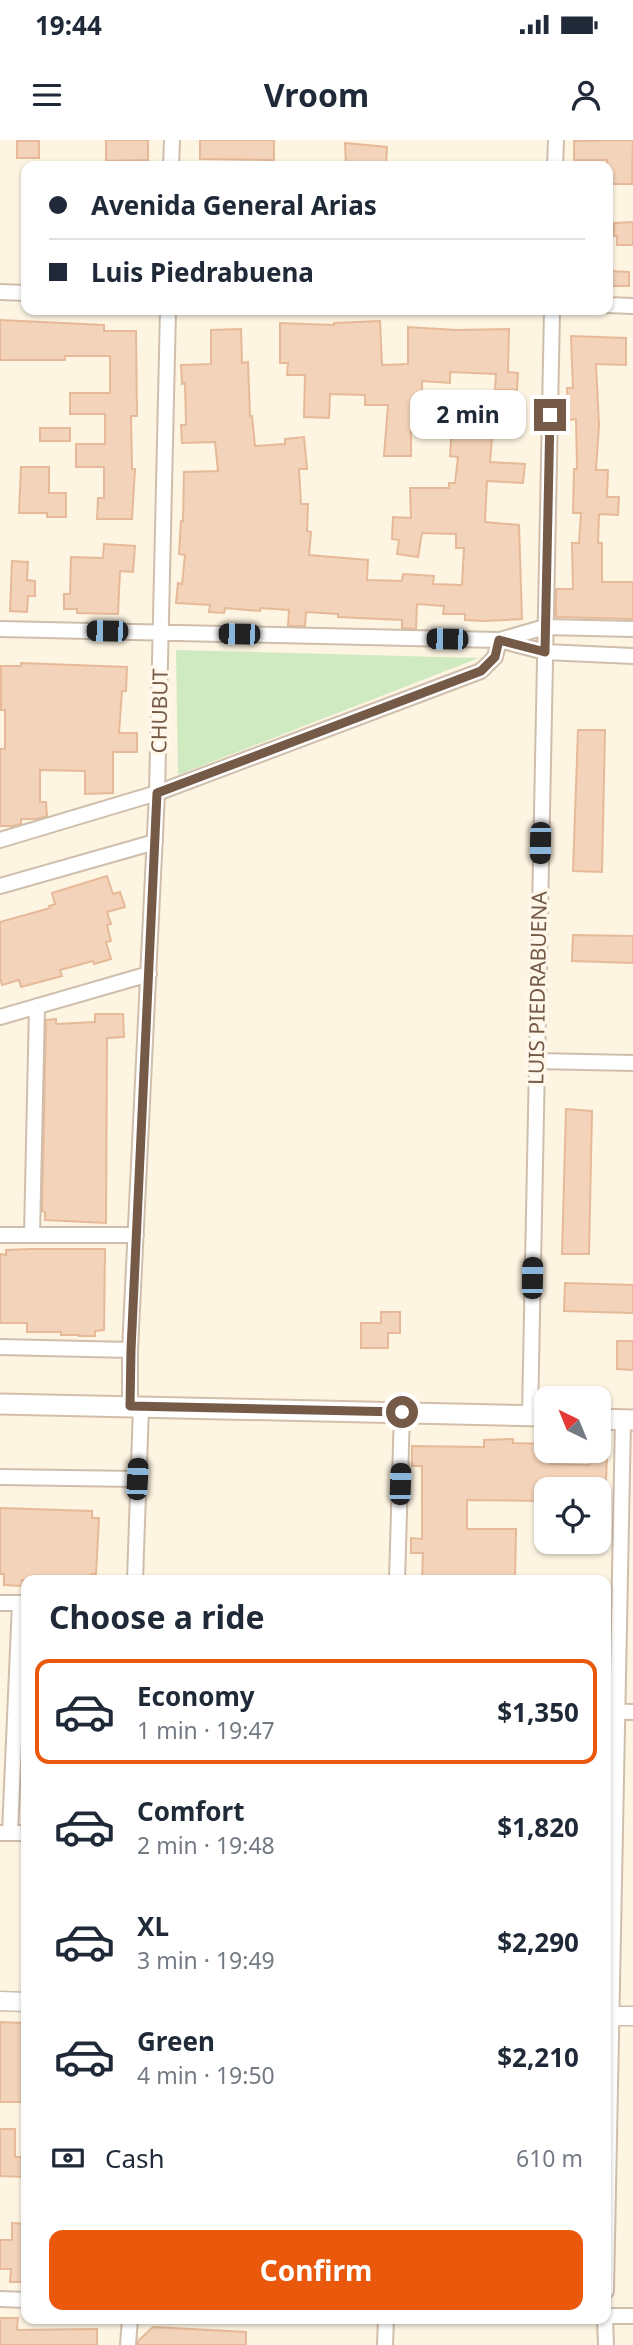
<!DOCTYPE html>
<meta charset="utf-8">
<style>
:root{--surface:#fff;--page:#f6f6f7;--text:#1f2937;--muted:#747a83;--line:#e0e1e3;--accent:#ea580c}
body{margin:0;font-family:"Noto Sans",sans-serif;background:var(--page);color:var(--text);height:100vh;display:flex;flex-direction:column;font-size:26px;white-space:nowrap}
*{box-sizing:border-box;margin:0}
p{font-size:23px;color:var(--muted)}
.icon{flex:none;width:38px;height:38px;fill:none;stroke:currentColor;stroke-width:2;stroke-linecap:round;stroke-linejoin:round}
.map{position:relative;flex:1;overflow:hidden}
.sheet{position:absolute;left:21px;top:1435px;width:590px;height:749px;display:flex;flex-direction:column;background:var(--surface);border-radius:14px;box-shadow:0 2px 5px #0004}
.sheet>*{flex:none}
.hud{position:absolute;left:21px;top:21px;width:592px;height:154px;border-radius:14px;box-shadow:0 2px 5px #0004;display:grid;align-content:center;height:154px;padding:0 28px;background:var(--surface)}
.needle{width:46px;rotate:317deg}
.buttons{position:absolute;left:534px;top:1246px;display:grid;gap:14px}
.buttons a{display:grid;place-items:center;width:77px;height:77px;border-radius:14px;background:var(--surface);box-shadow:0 2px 5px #0004;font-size:35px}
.end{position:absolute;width:32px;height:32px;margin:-16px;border:9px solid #755a48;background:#fff;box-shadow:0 0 0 4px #fff}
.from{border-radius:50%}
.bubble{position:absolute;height:49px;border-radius:14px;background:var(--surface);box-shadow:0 2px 5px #0004;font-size:23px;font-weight:700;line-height:49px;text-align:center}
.car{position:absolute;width:21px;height:42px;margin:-21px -10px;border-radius:9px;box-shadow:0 0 5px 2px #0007;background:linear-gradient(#222 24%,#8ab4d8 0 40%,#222 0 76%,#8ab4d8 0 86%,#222 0)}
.hud b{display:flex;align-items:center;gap:24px;height:66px;font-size:26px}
.hud b+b{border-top:2px solid var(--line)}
.hud i{width:18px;height:18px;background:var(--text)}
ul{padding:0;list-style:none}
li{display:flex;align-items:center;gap:21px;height:105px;margin:0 14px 10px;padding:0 14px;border:4px solid transparent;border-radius:14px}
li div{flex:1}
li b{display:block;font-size:26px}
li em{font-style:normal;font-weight:700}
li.current{border-color:var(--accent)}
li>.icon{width:63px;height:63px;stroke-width:1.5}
h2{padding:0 28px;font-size:32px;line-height:84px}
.pay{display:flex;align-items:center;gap:18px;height:77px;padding:0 28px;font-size:26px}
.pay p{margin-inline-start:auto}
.cta{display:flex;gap:14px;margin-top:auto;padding:14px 28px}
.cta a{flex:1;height:80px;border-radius:14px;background:var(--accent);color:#fff;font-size:28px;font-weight:700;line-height:80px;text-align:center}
.status{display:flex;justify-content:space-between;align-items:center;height:49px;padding:0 35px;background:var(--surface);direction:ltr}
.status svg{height:19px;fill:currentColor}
header{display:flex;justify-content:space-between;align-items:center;height:91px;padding:0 28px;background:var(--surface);font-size:32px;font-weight:700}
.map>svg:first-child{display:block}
</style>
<div class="status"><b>19:44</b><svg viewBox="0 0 49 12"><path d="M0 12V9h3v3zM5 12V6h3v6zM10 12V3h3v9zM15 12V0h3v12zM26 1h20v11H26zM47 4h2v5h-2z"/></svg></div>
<header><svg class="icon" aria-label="menu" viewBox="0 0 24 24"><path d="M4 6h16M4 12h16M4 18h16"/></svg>Vroom<svg class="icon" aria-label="person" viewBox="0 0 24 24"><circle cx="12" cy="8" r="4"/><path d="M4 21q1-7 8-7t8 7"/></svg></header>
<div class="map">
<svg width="633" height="2205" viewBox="0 0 633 2205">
<rect width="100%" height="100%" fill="#fdf4e2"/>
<path fill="#cfeac0" d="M176,510L479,518L178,635Z"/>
<path fill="#f3d3b9" stroke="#e6ba99" stroke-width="2" d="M106,0H148V20L106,21Z
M200,0H274V20L200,19Z
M633,0L632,44H607V20H574V1Z
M17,1H39V18H17Z
M345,3L387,7L386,26H346Z
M633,82V105H617V96H614V83Z
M607,131L629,132V146H607Z
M0,180L104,185V191H136L137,276H131L132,329H135L132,379H97L98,358H104V327H76V304H105V274H70V253H110V216H65V220H0Z
M380,181L382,225L408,224V187L456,190L509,189L508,232L518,233L517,250H495L496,234L450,232V243L422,241V262H421L419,293L411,292V316H384L388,265H365V255L330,254L329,278L304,277L305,235H287L288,223H280V183L334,185V183Z
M241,189L242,223L248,222L250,276H252L255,306L285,304V299L304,297L307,329H299L301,364H308L307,391L311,392L309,415L368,420L367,440L402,441L403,434L434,436L433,444L462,445L464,408H456V394L422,393L418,417L397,414L399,400L392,399L393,377L411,378L410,348H449V343H455L458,317L450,316L453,271L494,274L490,322L525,324L523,343L487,341L485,382L519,385L522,479L484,481L465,480V474H443L444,466L417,464L416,489L402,488V480L338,477V474L306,472L305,486H288L289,470L260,468V471L225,468L224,473L209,472L210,465L176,463L178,443L182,444L185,415L179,414L181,381H183L184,332L218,331L215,302L182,303L181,285H186L185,243L182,244L181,225L211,224V190Z
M571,196L626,198V225L596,224L599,285L596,330H608L607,357H619L618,375L599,374L598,403H602V442H633V479L556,477V449H573L572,403H579L581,373H573L574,329H577L576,279L569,280L567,248H573Z
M40,288H70V301H40Z
M21,327H49V353H66V377H47V373H19Z
M104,404L135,406L133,432L120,431L118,474L77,473V469H64V454H70L71,417L103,418Z
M12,421L28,422L27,440L35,441V456H28L27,472L10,471Z
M21,523L127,527L126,551H122L119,593H137V612H113V653L85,654V631L40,630V662H46L47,676L37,679H21V684L13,686H0V609H5V570H1V526H21Z
M578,590H605L602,732L573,731Z
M107,736L113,754L120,752L125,767L107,772L111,784L107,785L111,801L106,802L111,819L94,824L93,821L60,830L62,836L21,847L19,840L2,845L0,838V782L50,768L49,766L55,764L52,753Z
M573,795L633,796V823L572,821Z
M95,874H123L124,897L107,898L106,1083L45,1080V1072L42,1071L46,880L56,879V884L95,882Z
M566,969L592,971L589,1114H562Z
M31,1109H105L104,1190L95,1191V1196H79V1195H61V1192H27V1183H0V1114L6,1115V1110Z
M565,1143L633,1145V1173L564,1171Z
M381,1172H400V1193H388V1208H361V1183H381Z
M617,1201H633V1230L617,1229Z
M513,1299V1303L546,1304V1311H552L551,1324L590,1325V1316H607L606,1341H595V1349H541L540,1361L467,1360V1389H516L515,1440H422L423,1413H411V1398L422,1399V1326H412V1306L484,1307V1300Z
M0,1368L92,1371V1378H99L96,1434H91L90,1440H22V1446L4,1445V1434H0Z
M0,1882L24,1883L23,1921H26V1962H0Z
M0,1989H15V2017H26V2037L0,2036Z
M12,2083L26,2084V2142H10L11,2129H0V2100H12Z
M0,2178H18L17,2190L97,2189V2205H0Z
M153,2187L246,2192V2205H138V2201Z"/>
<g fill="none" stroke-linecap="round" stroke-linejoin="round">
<g stroke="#d0beac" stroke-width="18">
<path id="minor" d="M171,26L172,0
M555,26L556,0
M0,152L26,153
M607,165L633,166
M0,489L499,500L545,512L633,516
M500,500L545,487L633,489
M0,700L157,653L481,531L495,517L499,500
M0,746L155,702
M0,877L149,834
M536,921L633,923
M0,1095H136
M32,1095L37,866
M0,1207L130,1210
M130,1266V1210L157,653L168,170
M530,1275L552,170
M0,1337L137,1339
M135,1440L141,1267
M397,1440L402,1272
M0,1463H26
M606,1571L633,1572
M0,1693H26
M10,1693L20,1463
M606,2151L623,1280
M0,2159L26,2160
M606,2176H633
M605,2179L606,2205
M128,2205L130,2179
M385,2205L386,2179"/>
</g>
<g stroke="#d0beac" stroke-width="21">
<path id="tertiary" d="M0,1861L26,1862
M606,1876H633"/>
</g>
<g stroke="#d3bea8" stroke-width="23">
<path id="secondary" d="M0,1264L546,1276
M598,1279L633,1280"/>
</g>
<use href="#minor" stroke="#fff" stroke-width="14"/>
<use href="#tertiary" stroke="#fff" stroke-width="18"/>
<use href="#secondary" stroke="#fff" stroke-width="19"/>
</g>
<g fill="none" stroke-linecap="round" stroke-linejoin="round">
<path stroke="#755a48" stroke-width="9" d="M402,1272L130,1266L131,1210L157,653L481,531L495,517L499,500L545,512L550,275"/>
</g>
<g text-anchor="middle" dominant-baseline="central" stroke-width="7" stroke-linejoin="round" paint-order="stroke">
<g font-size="21" fill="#755a48" stroke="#fff7e9">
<text transform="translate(159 571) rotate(-89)">CHUBUT</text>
<text transform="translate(537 848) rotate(-89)">LUIS PIEDRABUENA</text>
</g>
</g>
</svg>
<div class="buttons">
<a><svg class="needle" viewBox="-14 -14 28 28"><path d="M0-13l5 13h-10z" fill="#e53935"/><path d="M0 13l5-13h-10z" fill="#747a83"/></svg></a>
<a><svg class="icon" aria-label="locate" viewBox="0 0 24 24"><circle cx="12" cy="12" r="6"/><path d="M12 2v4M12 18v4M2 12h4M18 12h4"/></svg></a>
</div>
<i class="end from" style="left:402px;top:1272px"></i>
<i class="end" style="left:550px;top:275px"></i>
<div class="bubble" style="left:410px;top:250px;width:116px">2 min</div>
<i class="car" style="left:107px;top:491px;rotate:271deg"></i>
<i class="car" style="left:239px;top:494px;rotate:271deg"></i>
<i class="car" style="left:447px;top:499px;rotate:271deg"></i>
<i class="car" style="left:540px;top:703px;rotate:181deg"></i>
<i class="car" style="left:532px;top:1138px;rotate:1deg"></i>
<i class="car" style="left:137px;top:1339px;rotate:3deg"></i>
<i class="car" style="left:400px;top:1344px;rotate:2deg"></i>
<div class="hud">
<b><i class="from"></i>Avenida General Arias</b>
<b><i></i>Luis Piedrabuena</b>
</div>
<section class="sheet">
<h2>Choose a ride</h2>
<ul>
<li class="current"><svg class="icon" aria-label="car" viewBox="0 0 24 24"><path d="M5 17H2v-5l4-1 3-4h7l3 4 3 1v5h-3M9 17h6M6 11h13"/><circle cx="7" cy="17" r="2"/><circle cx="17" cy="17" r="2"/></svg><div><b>Economy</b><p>1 min · 19:47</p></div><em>$1,350</em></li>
<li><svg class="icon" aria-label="car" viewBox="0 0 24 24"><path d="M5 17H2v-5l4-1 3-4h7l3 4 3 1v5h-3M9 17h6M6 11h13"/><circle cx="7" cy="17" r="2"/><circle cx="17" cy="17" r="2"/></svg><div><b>Comfort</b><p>2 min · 19:48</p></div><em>$1,820</em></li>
<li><svg class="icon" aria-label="car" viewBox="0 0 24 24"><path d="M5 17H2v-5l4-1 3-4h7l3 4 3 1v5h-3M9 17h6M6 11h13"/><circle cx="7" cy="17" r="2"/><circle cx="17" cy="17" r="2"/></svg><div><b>XL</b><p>3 min · 19:49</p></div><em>$2,290</em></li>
<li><svg class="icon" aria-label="car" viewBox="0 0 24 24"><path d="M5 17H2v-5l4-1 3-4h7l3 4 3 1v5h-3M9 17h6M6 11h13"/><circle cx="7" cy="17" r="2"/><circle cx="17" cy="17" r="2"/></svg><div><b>Green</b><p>4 min · 19:50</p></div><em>$2,210</em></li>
</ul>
<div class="pay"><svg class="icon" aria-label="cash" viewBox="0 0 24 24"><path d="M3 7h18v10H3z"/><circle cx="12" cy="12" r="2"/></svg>Cash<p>610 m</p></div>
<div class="cta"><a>Confirm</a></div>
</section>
</div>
